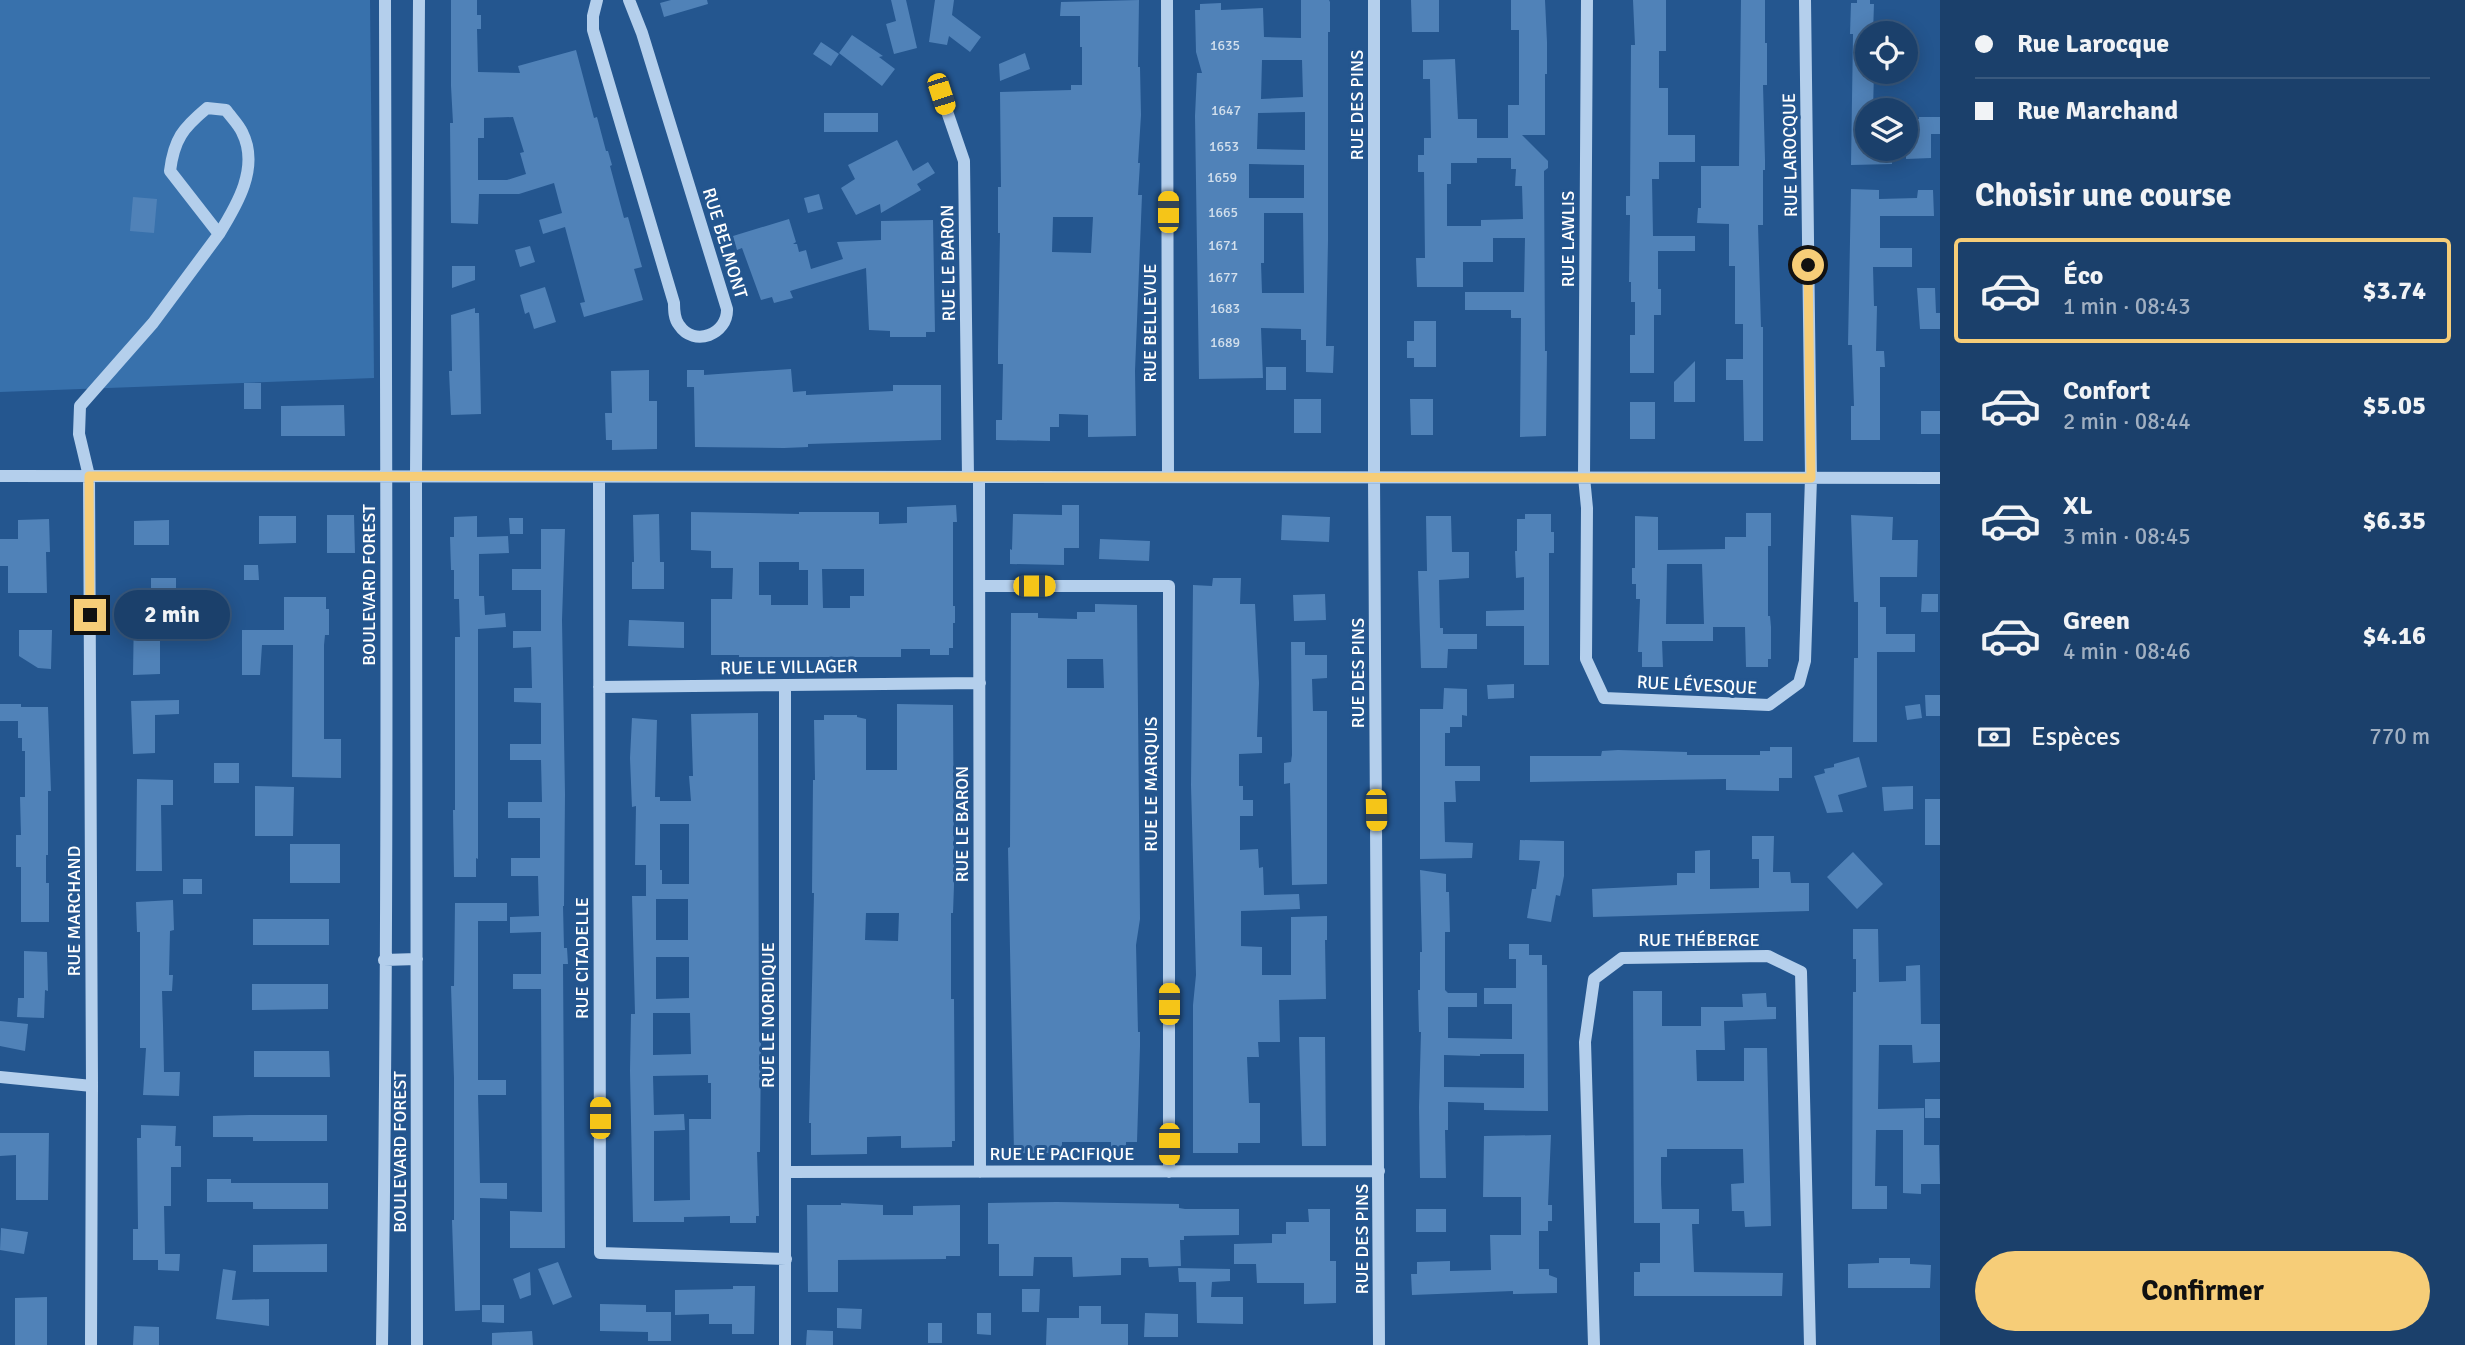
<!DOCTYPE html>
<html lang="fr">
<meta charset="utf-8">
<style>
:root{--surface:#1b406b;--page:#244771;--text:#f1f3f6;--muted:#a0afc1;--line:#39597e;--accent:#f6cd78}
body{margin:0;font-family:Signika,sans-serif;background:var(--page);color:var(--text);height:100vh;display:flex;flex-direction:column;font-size:26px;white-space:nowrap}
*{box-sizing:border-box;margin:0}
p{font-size:23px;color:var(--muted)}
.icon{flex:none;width:38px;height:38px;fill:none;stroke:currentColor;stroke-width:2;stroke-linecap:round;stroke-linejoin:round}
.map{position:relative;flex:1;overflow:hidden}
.drawer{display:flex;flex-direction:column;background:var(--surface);width:525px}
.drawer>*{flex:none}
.banner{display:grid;align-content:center;height:154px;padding:0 35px;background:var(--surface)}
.controls{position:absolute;left:1855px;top:21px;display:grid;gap:14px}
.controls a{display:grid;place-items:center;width:63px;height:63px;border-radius:50%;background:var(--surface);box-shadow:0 4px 18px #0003,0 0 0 2px var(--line);font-size:35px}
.end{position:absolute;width:32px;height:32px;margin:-16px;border:9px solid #f6cd78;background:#111;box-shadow:0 0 0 4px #111}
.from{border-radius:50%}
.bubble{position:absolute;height:49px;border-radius:24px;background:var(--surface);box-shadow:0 4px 18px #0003,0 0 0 2px var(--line);font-size:23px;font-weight:800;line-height:49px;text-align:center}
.car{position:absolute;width:21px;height:42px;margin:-21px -10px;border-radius:9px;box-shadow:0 0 5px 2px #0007;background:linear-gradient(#f5c518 24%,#345 0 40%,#f5c518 0 76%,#345 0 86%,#f5c518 0)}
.banner b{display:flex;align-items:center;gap:24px;height:66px;font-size:26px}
.banner b+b{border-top:2px solid var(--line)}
.banner i{width:18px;height:18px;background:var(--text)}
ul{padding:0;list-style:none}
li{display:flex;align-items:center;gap:21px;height:105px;margin:0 14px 10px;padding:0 21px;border:4px solid transparent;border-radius:7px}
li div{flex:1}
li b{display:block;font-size:26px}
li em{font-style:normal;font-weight:800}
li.active{border-color:var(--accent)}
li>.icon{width:63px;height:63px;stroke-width:1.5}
h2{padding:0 35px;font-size:32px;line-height:84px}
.pay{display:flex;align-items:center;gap:18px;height:77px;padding:0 35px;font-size:26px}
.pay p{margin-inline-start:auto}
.primary-button{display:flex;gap:14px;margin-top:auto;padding:14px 35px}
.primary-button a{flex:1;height:80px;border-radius:42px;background:var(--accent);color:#111;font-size:28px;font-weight:800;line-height:80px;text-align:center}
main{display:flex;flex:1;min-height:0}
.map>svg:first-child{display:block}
</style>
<main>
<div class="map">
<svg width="1940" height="1345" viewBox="0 0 1940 1345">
<rect width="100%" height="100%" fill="#24568f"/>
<path fill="#3871ac" d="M0,0H370L374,378L0,392Z"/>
<path fill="#5082b8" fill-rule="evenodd" d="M451,0H477V15H481V29H477L478,72L520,73L518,66L576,50L594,118L597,117L606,151H608L612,165L610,166L624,218L628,217L642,267L634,269L643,300L584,317L580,303L585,302L565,227L543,234L539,220L562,213L554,183L519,194H479L478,224L451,223L450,123H453L451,86ZM513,117L524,152L520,153L526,174L507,180H478V138H484V118Z
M671,0H707L708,4L664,17L660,3Z
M891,0H906L917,48L894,54L886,24L896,21Z
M935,0H954L952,15L981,37L970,52L949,36L947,45L929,42Z
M1139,0L1138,67H1140L1141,115L1138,163H1140L1138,195H1142L1135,371L1136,436L1088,437V415L1059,414V427H1050V441L996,440V420H1002L1003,364H998V350L1000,233H998V187H1001L1000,92L1071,90V85H1082V47H1080V16H1060L1061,2ZM1053,217H1093L1091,253L1052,252Z
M1301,0H1329L1330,2V32H1328V241L1326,346H1334L1333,373L1306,372V340H1301V329L1261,328L1263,378L1199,379L1195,116L1197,73H1202L1196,52L1195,10H1200V4L1221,3V10L1263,8L1264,37L1301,38ZM1262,60H1302L1303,97L1261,99ZM1305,112V150L1257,149L1258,113ZM1249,164L1304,165V198H1249ZM1264,213H1303L1304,293H1262L1261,263H1264Z
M1411,0H1439V32H1412Z
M1511,0H1545L1547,42V74H1545V135H1522L1548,161V168L1544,171L1545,351H1547L1546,436L1520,437L1521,318H1511V310H1465V292H1524L1525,238H1493V262H1463V287H1417L1416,258H1425L1424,172H1418V155H1424V138H1431L1430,79H1423V60L1455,59L1458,119H1477V138H1508V105H1519V30H1511ZM1477,158H1511V169H1516L1515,186H1522L1523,219L1481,220V226H1447V184H1451V163H1477Z
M1633,0H1666V51H1659V88H1668V135H1695V162H1659V179H1652L1653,236H1695V251H1658V289H1661V315H1654V373H1630V335H1635V302H1631V282H1629L1630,215H1626V196H1630L1631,45H1635Z
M1741,0H1765V43H1767V85H1763L1765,160V170H1763V225H1758L1761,327H1763V441H1744L1743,380H1726V359H1743V324H1735V266H1729V224L1697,223L1698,208H1701V166H1739Z
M1857,0H1870V4H1874L1873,33H1867V72H1874L1873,110H1867V151H1892V164L1851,165L1853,34H1850L1851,3H1857Z
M852,35L883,56L879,57L895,69L882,86L839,53Z
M821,42L839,54L831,66L813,54Z
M1025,53L1030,69L1000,81L999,64Z
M824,113H878V132H824Z
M1919,117H1940V134H1931V158L1906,159V119H1919Z
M897,140L913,171L928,162L935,173L917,184L921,190L881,213L880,204L856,215L841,188L855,179L848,165Z
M1851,189L1879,190V199L1917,198L1918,190H1933L1934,216H1880V248H1912V267H1873L1874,306H1877L1876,351H1884L1885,367H1880V440H1851V406H1854L1852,345H1848Z
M819,194L823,209L808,213L804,198Z
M133,197L157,199L154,233L130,231Z
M789,219L796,242L793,244H797L799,252L806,250L811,269L843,259L837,242L881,240V221L933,220L935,332H926V337H890V331L869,330L866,268L790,291L793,298L774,303L772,297L761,300L742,248L737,250L733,236Z
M530,246L535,262L520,267L515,250Z
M452,266H475V280L452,288Z
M545,287L556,322L534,329L529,312L525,314L520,295Z
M1917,288H1935L1936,313H1940V329H1920Z
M475,308V313H479L481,414L451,415L449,371H452L451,315Z
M1414,321H1436V367H1414V358H1407V341H1414Z
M1695,361V402H1674V382Z
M1266,367H1286V390H1266Z
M791,369L793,392L806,391V395L893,391V385H941V440L808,444V447L784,448L695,447L694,387H687V370H704V375Z
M649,370V401H657V449L612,450V440H606L605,413H612L611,371Z
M244,383H261V409H244Z
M1294,399H1321V433H1294Z
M1410,399H1433V435H1411Z
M1630,402H1655V439H1630Z
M344,405L345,436H281V406Z
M1921,411H1940V434H1921Z
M956,505L957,522H953V606H955V623H953V648H949V655H930V649H901V657H739V655H711V599H732L733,568H711V551L691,550V512L799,514V512H879V524L907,523V507ZM759,562H799V570H808V605H771V595H759ZM822,569H864V596H850V608H823Z
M1062,505H1079V548H1064V565L1010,564V549L1012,550L1013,514L1062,515Z
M1746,513H1771V546H1768V616H1770L1771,627V659H1768V667H1746L1745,627H1713V641H1662L1663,667H1642V652H1638L1640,599H1636V584H1632V568H1635V516L1658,517V550L1725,549V537H1746ZM1667,564H1702L1704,624H1666Z
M659,514L660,562H664V589H632V562H634L633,515Z
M1525,514H1551V532H1554V553H1549V665H1524V626H1486V611L1524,610V577L1516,578L1515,551H1517V519H1525Z
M327,515H354L355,553H327Z
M1282,515L1330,517L1329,542L1281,540Z
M1851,515L1893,517L1892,540H1918L1917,577H1880V607H1886V634H1915V652H1877V742H1853L1854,658H1858V602H1854Z
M259,516H296V543L259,544Z
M477,516V537L508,536L509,553L479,554V596H484L485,615L505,613L506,627L478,629V859L476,858V877H454L453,810H455V637H460L459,599H454V570H451L450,537H454V517Z
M1426,516H1451L1452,552H1469V578L1439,580L1440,628H1443V634H1477V649H1448L1447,668H1421L1418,571H1427Z
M509,518H523V534H510Z
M49,519L50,552H46L47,593H8V566H0V539H18V520Z
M169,520V545H134V521Z
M541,529H565L562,620L565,794L564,906H563L564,948H567L568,964H563L565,1248H510V1211L542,1212L541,989H513V974H541V932L510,933V917L539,916L538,876H511V858H540V818H508V802H542L541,760H510V744H541V703L514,702V688H532L531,647L513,648V631H541V590H512V569H541Z
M1100,539L1150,541L1149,561L1099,559Z
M244,565H258L259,580H244Z
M151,578H176V624H160V674L133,675L134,609H137V602H151Z
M1213,578H1241L1240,604H1255L1259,683L1257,737H1262V753L1239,754V786H1243V800H1253V816H1240V850L1258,849L1259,868L1263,867L1264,895L1299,894L1300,909L1241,911V946L1262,947V975H1291V917L1327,916V940H1325L1326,999L1279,1000L1280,1042H1258L1259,1057H1247L1249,1103H1260V1143H1238V1153H1193V1005L1196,975L1191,785L1193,585L1212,586Z
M1325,594L1326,620L1294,621L1293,595Z
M1922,594H1938V612H1921Z
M284,597H326V609H329V635H325L324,645V739H341V778L292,777L293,645H262L260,675H242V630H284Z
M1095,604L1137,605L1140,919L1136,945L1138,1032H1140V1047L1137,1142H1126V1148H1111V1142H1062V1153H1014L1008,848L1010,847L1011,613H1038V618L1077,619V612H1095ZM1067,659H1103L1104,688H1067Z
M629,620L684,622V648L628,646Z
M19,630H52L51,669L38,668L19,656Z
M1291,642H1305V655H1327V678L1312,679L1313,711H1327V884L1292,885L1290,783L1284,784V763L1291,762L1292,755Z
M1514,684V698L1488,699L1487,685Z
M1444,688L1467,689V716L1462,715V727H1450V733H1445V766H1480V781H1455L1456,802H1444L1445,842L1473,843L1472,858L1420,859V709H1443Z
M1925,695H1940V716H1926Z
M179,700V714L155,715V753L133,754L131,701Z
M0,704H21V707H48L51,791H48V855H46V883H49V922H21V867H16V835H21L20,797H25V751H22V738H18V721H0Z
M897,704L953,705L954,885L953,913H951V999H954L955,1141H952V1147L901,1148V1136L867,1137V1154L811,1155V1123H809L814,893H812L813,780H815L814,720H824V715H857V717L866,719V770H897ZM866,913H899L898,941L865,940Z
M1920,704L1922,718L1907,720L1905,706Z
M758,713L759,1040H761L760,1152H757L759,1216H756V1223H730V1216L684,1217V1222H633L630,1071L631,1014H635L632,896H646V865H635L636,806L632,807L630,758L632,718L657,720L655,797H660V801H691L689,776H693L691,714ZM660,824H689V884H662V870H660ZM656,899H688V940H656ZM656,957H689V998L656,999ZM653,1013H690L691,1054L653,1055ZM708,1075V1083H711V1119H689L690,1200L654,1201V1131L685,1130L684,1114L654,1115L653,1076Z
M1770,747H1792V778H1779V791L1726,790V779L1530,782V756H1601L1602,751L1618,750L1687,752V755H1760V751H1770Z
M1859,757L1867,787L1838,795L1843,812L1827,813L1814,776L1825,773L1824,769L1834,767V764Z
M214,763H239V783H214Z
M137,779L173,780V805H161L162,871H136Z
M255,786L294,787L293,836H255Z
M1913,786V809L1884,811L1882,787Z
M1925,799H1940V845H1925Z
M1752,836H1774L1773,872H1790L1791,883H1809V911L1593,917L1592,889L1677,885V873H1695V851L1710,850V889L1759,888V859H1752Z
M1520,840L1564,841V876L1560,896L1556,895L1551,922L1527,918L1532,889H1536L1540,861L1519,860Z
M290,844H340V883H290Z
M1853,852L1883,884L1857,909L1827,877Z
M1420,870L1446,874V892H1449L1450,932H1445V990L1448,993H1477V1007H1448V1038L1512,1039V1004H1484V988H1516V959H1509V944H1529V955H1542V965H1547L1548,1111L1484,1110V1103L1448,1102V1130H1445L1446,1178H1420L1419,1107L1421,1032H1419L1418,990H1420V952H1422ZM1480,1054H1524V1088L1444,1087V1055L1480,1056Z
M183,879H202V894H183Z
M173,900L174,930L170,931L169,975H173L172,991H162L163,1025L164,1072H180L179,1096L143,1095L146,1048H140V932H137L136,902Z
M455,903H507V921H478V1080H506V1095H478L480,1183H507V1199L480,1198V1310L455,1311L452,1220H454V1078L451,986H454Z
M253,919H329V945H253Z
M1853,929H1878L1879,982L1906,981V966L1920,965L1921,1024H1940V1062L1913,1063L1912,1045H1879L1878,1109L1924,1108V1145H1939L1940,1184H1921V1194L1903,1193V1130H1876L1875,1186H1887V1209H1852L1853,992H1856V959H1853Z
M24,951L47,952L48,991L45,990L44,1018L17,1017L18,998H24Z
M252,984H328V1009L252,1010Z
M1633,991H1662V1026H1701V1007H1743L1742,994L1766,993L1767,1007H1776V1019L1724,1021L1725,1050H1696L1697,1081H1744V1048H1767L1771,1226L1745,1227L1744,1211H1732L1731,1184L1744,1183L1743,1149H1667V1157H1661V1184L1662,1209H1699V1224H1692L1694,1272L1783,1273L1782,1296H1634V1272H1640V1263H1660V1223H1634Z
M0,1021L28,1024L25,1051L0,1046Z
M1299,1037H1325L1326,1146H1302Z
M254,1051H329L330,1077H254Z
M1925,1099H1940V1118H1925Z
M249,1115H327V1141H253V1137H213V1116Z
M141,1125L176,1126L175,1146H181V1167H171V1206H164L165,1254H180L179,1271L158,1270V1260H133V1229H138L137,1138H141Z
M0,1133H49L48,1200H16V1155L0,1156Z
M1551,1135L1548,1205H1552V1221H1548V1231H1539V1269H1549V1275L1557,1278V1293L1513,1294V1291L1412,1295L1411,1274H1417V1262L1450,1261V1271L1491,1270L1490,1235H1521V1197H1483L1484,1136Z
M207,1179H231V1183H328V1209H253V1202H207Z
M1057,1202L1179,1204V1208L1185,1209H1239V1235L1184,1236V1240H1180L1181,1266L1149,1267L1148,1258H1121V1275L1073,1277L1072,1257H1034L1033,1276H999V1244H988V1203Z
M841,1203L883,1205V1215H913V1206L960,1205V1256H946V1259L838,1260V1292H808L807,1205H841Z
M1308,1209H1330V1261H1336V1303L1304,1304V1283H1257L1256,1264H1234V1244L1272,1243V1234H1286V1222H1309Z
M1416,1209H1446V1232H1416Z
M1,1228L28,1232L24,1254L0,1250Z
M327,1244V1272H253V1245Z
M1879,1258H1910V1264L1931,1265L1930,1288H1848V1264L1879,1263Z
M558,1262L572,1297L553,1305L538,1269Z
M1178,1268L1230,1269V1281L1212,1282L1211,1297H1243V1324L1197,1323L1196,1282H1179Z
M223,1269L236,1271L232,1300L269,1299V1326L216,1319Z
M530,1272L531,1295L520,1299L513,1279Z
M733,1286H755L754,1334H732V1324H709V1314L675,1315V1290L733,1289Z
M1022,1289H1040L1039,1312H1022Z
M47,1297V1345H15V1298Z
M600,1304L646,1305V1312H671V1341H648V1332L600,1331Z
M482,1305H504V1323L482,1322Z
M1079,1306H1101V1324H1128V1345H1046L1047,1318H1079Z
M837,1308L862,1309L861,1329L837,1328Z
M977,1313H991V1335L977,1334Z
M1145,1313L1178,1314V1337H1144Z
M928,1323H942V1343H928Z
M134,1326L159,1327V1345H133Z
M807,1330L833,1331V1345H806Z
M532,1331L533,1345H492V1333Z"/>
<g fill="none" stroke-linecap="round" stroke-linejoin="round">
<path stroke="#b4cfec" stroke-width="12" d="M597,0L593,16V30L674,303C674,310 674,319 679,325C694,348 728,334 727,309L642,33L629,0
M1167,0L1168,477
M1374,0V477L1379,1345
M1587,0L1584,477L1587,508L1586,659L1604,698L1769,705L1799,683L1805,661L1811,478L1805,0
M941,94L964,161L968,477
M0,476L1940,478
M599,477L600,1253L786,1259
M979,477L980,1172
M980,586H1169V1172
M785,685V1345
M599,687L980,683
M384,960L417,959
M0,1077L92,1086
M786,1172L1379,1171
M91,1345L92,1086L89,476L79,434L80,406L153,323L219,234L170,171C174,139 183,128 207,108L226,110C231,117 239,125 242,132C260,167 237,205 219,234
M382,1345C389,897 386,448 385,0
M417,1345L416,476L419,0
M1594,1345L1585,1042L1594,979L1622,958L1768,956L1801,972L1810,1345"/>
</g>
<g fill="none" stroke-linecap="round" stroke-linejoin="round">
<path stroke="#f6cd78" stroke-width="9" d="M90,615L89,476L1811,478L1808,265"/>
</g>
<g text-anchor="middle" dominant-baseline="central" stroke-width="6" stroke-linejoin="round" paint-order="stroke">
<g font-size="14" fill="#d3e0ed">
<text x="1225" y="45">1635</text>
<text x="1226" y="110">1647</text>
<text x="1224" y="146">1653</text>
<text x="1222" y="177">1659</text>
<text x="1223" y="212">1665</text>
<text x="1223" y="245">1671</text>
<text x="1223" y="277">1677</text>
<text x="1225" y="308">1683</text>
<text x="1225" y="342">1689</text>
</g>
<g font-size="18" fill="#fff" stroke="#24568f">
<text transform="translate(1357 105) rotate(-90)">RUE DES PINS</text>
<text transform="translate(1790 155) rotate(-91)">RUE LAROCQUE</text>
<text transform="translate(1568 239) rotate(-90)">RUE LAWLIS</text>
<text transform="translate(725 243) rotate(73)">RUE BELMONT</text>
<text transform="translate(948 263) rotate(-91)">RUE LE BARON</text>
<text transform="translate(1150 323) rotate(-90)">RUE BELLEVUE</text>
<text transform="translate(369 585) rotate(-90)">BOULEVARD FOREST</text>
<text transform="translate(789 667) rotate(-1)">RUE LE VILLAGER</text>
<text transform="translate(1358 673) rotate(-90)">RUE DES PINS</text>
<text transform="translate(1697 685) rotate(3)">RUE LÉVESQUE</text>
<text transform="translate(1151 784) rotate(-90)">RUE LE MARQUIS</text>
<text transform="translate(962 824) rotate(-90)">RUE LE BARON</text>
<text transform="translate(74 911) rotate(-90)">RUE MARCHAND</text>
<text x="1699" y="940">RUE THÉBERGE</text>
<text transform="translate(582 958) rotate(-90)">RUE CITADELLE</text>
<text transform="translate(768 1015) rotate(-90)">RUE LE NORDIQUE</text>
<text transform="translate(400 1152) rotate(-90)">BOULEVARD FOREST</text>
<text x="1062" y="1154">RUE LE PACIFIQUE</text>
<text transform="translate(1362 1239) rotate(-90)">RUE DES PINS</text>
</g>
</g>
</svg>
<div class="controls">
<a><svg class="icon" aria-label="locate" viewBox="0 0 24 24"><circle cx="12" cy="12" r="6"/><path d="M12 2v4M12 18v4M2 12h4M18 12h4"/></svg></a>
<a><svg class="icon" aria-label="layers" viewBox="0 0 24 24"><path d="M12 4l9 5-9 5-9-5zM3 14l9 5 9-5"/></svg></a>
</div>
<i class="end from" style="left:1808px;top:265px"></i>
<i class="end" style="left:90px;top:615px"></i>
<div class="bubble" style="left:114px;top:590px;width:116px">2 min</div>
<i class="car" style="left:941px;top:94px;rotate:162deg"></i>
<i class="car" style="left:1168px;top:212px;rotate:0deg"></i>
<i class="car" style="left:1034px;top:586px;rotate:90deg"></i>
<i class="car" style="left:1376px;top:810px;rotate:179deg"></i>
<i class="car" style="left:1169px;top:1004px;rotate:0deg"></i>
<i class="car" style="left:600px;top:1118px;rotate:0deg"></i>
<i class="car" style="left:1169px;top:1144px;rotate:180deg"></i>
</div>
<section class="drawer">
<div class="banner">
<b><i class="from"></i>Rue Larocque</b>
<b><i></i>Rue Marchand</b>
</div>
<h2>Choisir une course</h2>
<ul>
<li class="active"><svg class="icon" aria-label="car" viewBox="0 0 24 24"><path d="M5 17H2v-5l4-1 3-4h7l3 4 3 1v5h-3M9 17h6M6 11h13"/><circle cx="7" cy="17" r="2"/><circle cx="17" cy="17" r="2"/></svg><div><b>Éco</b><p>1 min · 08:43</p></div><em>$3.74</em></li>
<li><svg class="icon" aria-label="car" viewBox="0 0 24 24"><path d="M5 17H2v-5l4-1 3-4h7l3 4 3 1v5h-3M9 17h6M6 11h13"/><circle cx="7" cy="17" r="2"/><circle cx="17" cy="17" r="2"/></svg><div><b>Confort</b><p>2 min · 08:44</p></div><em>$5.05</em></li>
<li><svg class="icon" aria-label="car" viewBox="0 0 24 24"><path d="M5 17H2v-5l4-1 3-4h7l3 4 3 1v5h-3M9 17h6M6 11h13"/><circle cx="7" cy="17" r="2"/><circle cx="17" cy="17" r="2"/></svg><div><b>XL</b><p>3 min · 08:45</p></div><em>$6.35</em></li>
<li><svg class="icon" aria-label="car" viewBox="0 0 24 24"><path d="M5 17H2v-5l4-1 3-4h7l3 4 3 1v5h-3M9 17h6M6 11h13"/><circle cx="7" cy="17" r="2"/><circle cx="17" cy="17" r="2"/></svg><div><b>Green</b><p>4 min · 08:46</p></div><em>$4.16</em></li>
</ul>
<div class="pay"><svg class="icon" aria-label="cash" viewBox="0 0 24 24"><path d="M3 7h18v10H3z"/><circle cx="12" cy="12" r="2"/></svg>Espèces<p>770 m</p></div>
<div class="primary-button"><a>Confirmer</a></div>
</section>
</main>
